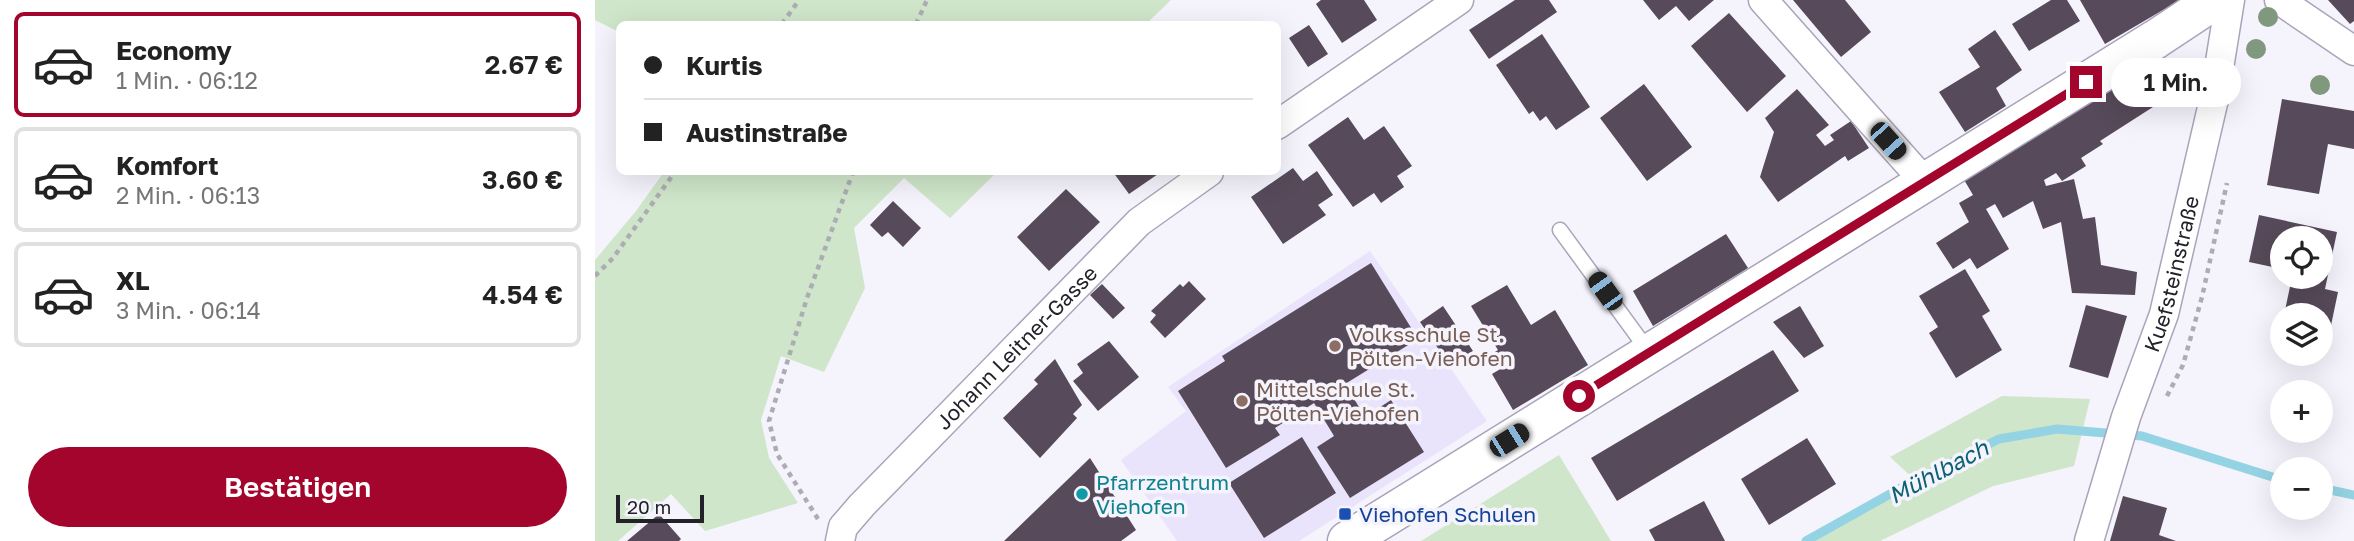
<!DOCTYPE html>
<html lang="de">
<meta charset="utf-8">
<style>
:root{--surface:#fff;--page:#f6f6f6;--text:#222;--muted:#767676;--line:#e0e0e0;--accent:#a3052d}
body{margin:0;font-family:"Golos Text",sans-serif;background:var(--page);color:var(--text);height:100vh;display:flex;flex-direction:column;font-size:26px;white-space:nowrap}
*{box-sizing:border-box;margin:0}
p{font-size:23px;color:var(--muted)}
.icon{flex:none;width:38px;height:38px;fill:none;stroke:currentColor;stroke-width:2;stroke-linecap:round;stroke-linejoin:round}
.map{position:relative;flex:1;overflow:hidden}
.details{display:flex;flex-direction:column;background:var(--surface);width:595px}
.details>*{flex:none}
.banner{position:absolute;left:21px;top:21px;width:665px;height:154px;border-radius:10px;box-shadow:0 7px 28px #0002;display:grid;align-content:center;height:154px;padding:0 28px;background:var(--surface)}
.controls{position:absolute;left:1675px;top:226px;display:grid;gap:14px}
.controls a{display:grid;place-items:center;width:63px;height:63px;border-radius:50%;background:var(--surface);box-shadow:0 7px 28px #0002;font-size:35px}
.scale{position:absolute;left:21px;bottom:18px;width:88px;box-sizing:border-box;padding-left:7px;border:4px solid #232129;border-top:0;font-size:19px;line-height:24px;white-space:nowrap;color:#232129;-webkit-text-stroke:5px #f5f3fc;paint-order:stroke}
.end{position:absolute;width:32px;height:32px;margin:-16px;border:9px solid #a3052d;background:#fff;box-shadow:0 0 0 4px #fff}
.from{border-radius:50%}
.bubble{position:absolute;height:49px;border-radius:24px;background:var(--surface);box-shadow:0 7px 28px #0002;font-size:23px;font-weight:600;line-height:49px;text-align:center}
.car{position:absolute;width:21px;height:42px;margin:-21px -10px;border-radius:9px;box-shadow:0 0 5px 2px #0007;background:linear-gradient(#222 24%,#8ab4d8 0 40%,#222 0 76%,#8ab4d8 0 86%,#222 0)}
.banner b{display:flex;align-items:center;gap:24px;height:66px;font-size:26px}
.banner b+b{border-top:2px solid var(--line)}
.banner i{width:18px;height:18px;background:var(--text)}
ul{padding:12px 0 0;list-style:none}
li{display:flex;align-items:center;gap:21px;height:105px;margin:0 14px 10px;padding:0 14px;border:4px solid var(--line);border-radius:10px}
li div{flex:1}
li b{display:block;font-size:26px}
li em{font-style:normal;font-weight:600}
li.on{border-color:var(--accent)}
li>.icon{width:63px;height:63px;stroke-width:1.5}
.button{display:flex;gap:14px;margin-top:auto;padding:14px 28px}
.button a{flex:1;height:80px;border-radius:42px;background:var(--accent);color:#fff;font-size:28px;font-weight:600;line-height:80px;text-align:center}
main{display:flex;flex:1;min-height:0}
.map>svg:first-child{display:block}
</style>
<main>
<section class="details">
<ul>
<li class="on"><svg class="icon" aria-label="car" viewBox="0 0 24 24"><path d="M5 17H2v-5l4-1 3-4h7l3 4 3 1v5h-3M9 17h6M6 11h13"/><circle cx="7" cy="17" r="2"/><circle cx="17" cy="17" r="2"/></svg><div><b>Economy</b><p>1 Min. · 06:12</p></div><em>2.67 €</em></li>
<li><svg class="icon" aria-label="car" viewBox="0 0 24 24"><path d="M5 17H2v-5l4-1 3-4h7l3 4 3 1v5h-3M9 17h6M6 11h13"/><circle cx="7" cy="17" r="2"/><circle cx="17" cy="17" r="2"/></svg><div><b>Komfort</b><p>2 Min. · 06:13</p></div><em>3.60 €</em></li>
<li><svg class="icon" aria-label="car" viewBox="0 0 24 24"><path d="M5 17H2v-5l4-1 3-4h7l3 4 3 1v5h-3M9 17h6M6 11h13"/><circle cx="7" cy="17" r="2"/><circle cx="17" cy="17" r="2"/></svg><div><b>XL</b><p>3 Min. · 06:14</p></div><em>4.54 €</em></li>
</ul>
<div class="button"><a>Bestätigen</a></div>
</section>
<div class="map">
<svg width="1759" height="541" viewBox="0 0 1759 541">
<rect width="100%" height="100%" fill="#f5f3fc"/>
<path fill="#e9e4fc" d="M775,251L892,421L704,541H582L526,460L591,411L573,387Z"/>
<path fill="#cfe6ca" d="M0,0H576L551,24H24V32L0,20Z
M69,172H402L355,218L309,178L259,228L270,288L229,372L186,356L166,420L174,458L203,503L110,531L76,494L23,541H0V260L41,211Z
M1407,396L1495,399L1479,466L1398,486L1285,541H1213L1320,480L1295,457Z
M964,455L1016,541H826Z"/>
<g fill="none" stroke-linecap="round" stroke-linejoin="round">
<path stroke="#94d3e3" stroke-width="9" d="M1726,488L1759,495
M1211,541L1320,480L1404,439L1462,429L1547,436L1687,480"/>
</g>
<path fill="#574a5a" d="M726,0H769L782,20L747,43L721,4Z
M920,0H954L962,12L894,59L874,30Z
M1048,0H1119L1094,21L1081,6L1064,20Z
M1198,0H1250L1276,32L1246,57Z
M1456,0H1472L1485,21L1434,51L1417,24Z
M1485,0H1585L1510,44Z
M1733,0H1759V21L1755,24Z
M1134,13L1191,76L1152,112L1096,46Z
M714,25L733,54L713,67L694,38Z
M1400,30L1427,70L1401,88L1411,106L1370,132L1344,92L1385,67L1373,49Z
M947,34L995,107L961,130L951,116L945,121L938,111L934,114L901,65Z
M1551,67L1568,95L1555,103L1558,107L1505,141L1508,144L1486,158L1491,166L1467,181L1461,173L1449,180L1451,186L1479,179L1488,219L1500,217L1506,265L1542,272L1540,295L1477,293L1466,222L1448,229L1438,201L1408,218L1400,204L1391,209L1414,249L1382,269L1375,258L1358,269L1341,243L1374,222L1364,203L1378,195L1368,178Z
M1049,84L1097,147L1052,181L1005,118Z
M1202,89L1234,125L1221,135L1230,146L1239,140L1235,135L1256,121L1274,148L1253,161L1250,156L1183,202L1165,177L1179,132L1170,118Z
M1687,99L1759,111V149L1733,144L1724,194L1672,185Z
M753,117L769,140L789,126L817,166L802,176L809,187L786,203L779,193L758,207L713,145Z
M698,168L708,181L722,171L738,195L723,205L731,215L688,244L656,197Z
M518,172H566L534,194Z
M471,189L505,222L454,271L422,237Z
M298,201L326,228L308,247L293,232L287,237L275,225Z
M1664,215L1742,232L1730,289L1743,292L1730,354L1726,353V315H1689L1696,282L1704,284L1706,276H1726V238H1687V269L1654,262Z
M1131,234L1153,268L1058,326L1038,291Z
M776,263L823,339L750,384L770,417L796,400L829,452L755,498L722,447L739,436L719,403L680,428L685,435L631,468L583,391L630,361L627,356Z
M1370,269L1395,311L1387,316L1407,350L1361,378L1334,333L1343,327L1324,296Z
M594,281L611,299L570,338L555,322L561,315L556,311L585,284L588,287Z
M507,284L530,308L518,319L495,295Z
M912,285L936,325L960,310L993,365L918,410L897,374L907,368L898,353L903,350L876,306Z
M1491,305L1532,316L1513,378L1474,367Z
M848,306L878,351L855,366L825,322Z
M1205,306L1229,346L1209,358L1178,322Z
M514,341L544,377L503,411L478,381L488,373L482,364Z
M1178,350L1204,391L1022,501L996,458Z
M460,359L487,405L478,414L482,418L445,458L408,418L443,384L439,380Z
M707,437L741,493L669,538L634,483Z
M1212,438L1241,484L1174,525L1146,479Z
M495,458L541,530L526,541H409Z
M1528,496L1572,508L1564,535L1581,541H1515Z
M1109,501L1130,541H1060L1054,530Z
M64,514L86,539L84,541H32Z"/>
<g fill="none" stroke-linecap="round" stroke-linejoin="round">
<g stroke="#a9a4ba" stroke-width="17">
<path id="lane" d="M965,230L1054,352"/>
</g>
<g stroke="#a9a4ba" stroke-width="31">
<g id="street">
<path d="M1168,0L1329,181"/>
<path d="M1684,0L1759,51"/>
<path d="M682,125L864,0"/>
<path id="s1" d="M245,541L248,527L267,505L544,222L614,172"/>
<path id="s2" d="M1494,541L1531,417L1569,314L1619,99L1635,0"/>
</g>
</g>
<g stroke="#a9a4ba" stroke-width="41">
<path id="secondary" d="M752,541L1561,39L1620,0"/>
</g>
<path stroke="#adabb4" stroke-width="4.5" stroke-dasharray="5 5" stroke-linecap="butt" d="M187,24L204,0
M321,24L332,0
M0,276L18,258L80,172
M1572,396L1588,365L1607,297L1632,183
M223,519L182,454L174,421L212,298L258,172"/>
<use href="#lane" stroke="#fff" stroke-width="14"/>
<use href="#street" stroke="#fff" stroke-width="28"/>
<use href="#secondary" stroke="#fff" stroke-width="38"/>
</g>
<g fill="#80987e">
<circle cx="1673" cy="17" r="10"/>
<circle cx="1661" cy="49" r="10"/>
<circle cx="1725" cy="85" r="10"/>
</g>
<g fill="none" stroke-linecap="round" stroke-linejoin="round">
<path stroke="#a3052d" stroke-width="9" d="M984,396L1491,82"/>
</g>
<g fill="#8d6e63" stroke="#f5f3fc" stroke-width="2.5">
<circle cx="740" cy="346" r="7"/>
<circle cx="647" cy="401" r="7"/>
</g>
<circle fill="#0f9aa8" stroke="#f5f3fc" stroke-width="2.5" cx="487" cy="494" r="7"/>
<rect fill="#1a4fb4" stroke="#f5f3fc" stroke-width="2.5" x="743" y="507" width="14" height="14" rx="3.5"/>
<g text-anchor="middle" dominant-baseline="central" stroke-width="7" stroke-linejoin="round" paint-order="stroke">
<g font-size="21" fill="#232129" stroke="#f5f3fc">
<text stroke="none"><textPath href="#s2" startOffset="280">Kuefsteinstraße</textPath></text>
<text stroke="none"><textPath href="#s1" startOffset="264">Johann Leitner-Gasse</textPath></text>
</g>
<g font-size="21" fill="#785e54" stroke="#f5f3fc" text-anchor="start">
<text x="754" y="334">Volksschule St.<tspan x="754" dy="24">Pölten-Viehofen</tspan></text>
<text x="661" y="389">Mittelschule St.<tspan x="661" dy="24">Pölten-Viehofen</tspan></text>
</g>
<g font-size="21" fill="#0d838f" stroke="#f5f3fc" text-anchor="start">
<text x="501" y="482">Pfarrzentrum<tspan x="501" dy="24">Viehofen</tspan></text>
</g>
<g font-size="21" fill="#164399" stroke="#f5f3fc" text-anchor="start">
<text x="764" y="514">Viehofen Schulen</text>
</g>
<g font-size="23" font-style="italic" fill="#0c6273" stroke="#f5f3fc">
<text transform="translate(1343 471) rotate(-28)">Mühlbach</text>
</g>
</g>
</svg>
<div class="controls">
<a><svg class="icon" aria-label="locate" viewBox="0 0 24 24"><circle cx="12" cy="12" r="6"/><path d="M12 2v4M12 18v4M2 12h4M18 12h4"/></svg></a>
<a><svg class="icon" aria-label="layers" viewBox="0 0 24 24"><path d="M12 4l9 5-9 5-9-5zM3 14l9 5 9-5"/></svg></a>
<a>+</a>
<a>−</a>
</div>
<div class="scale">20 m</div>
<i class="end from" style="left:984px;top:396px"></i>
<i class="end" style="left:1491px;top:82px"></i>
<div class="bubble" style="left:1516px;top:58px;width:130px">1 Min.</div>
<i class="car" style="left:1293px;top:141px;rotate:138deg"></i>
<i class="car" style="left:1010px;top:291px;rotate:324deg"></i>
<i class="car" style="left:914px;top:440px;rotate:58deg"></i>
<div class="banner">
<b><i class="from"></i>Kurtis</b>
<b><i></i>Austinstraße</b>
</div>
</div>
</main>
